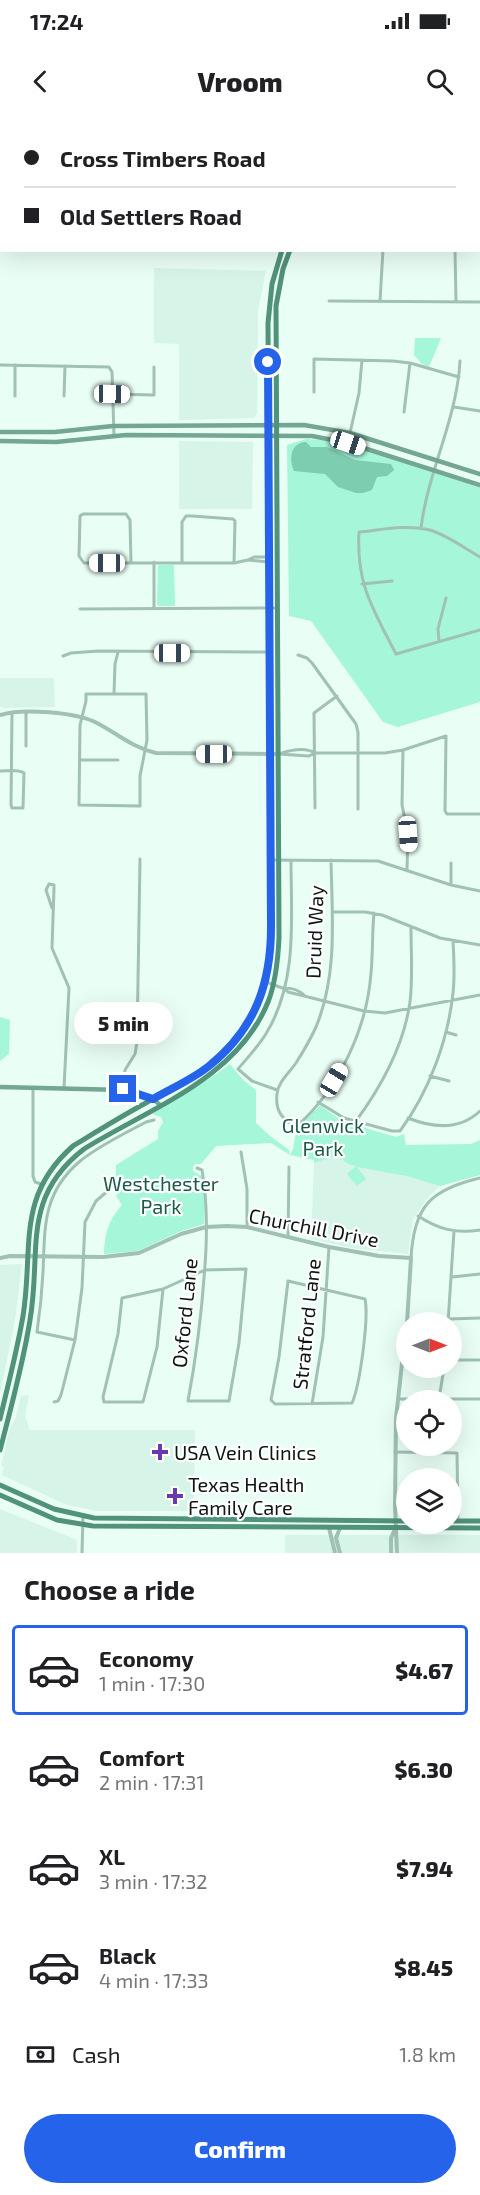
<!DOCTYPE html>
<meta charset="utf-8">
<style>
:root{--surface:#fff;--page:#f2f2f2;--text:#202124;--muted:#757577;--line:#e0e0e0;--accent:#2563eb}
body{margin:0;font-family:"Exo 2",sans-serif;background:var(--page);color:var(--text);height:100vh;display:flex;flex-direction:column;font-size:22px;white-space:nowrap}
*{box-sizing:border-box;margin:0}
p{font-size:20px;color:var(--muted)}
.icon{flex:none;width:33px;height:33px;fill:none;stroke:currentColor;stroke-width:2;stroke-linecap:round;stroke-linejoin:round}
.map{position:relative;height:1433px;overflow:hidden}
.sheet{display:flex;flex-direction:column;background:var(--surface);flex:1}
.sheet>*{flex:none}
.guide{position:absolute;left:0px;top:0px;width:480px;height:132px;box-shadow:0 6px 24px #0002;display:grid;align-content:center;height:132px;padding:0 24px;background:var(--surface)}
.needle{width:39px;rotate:90deg}
.buttons{position:absolute;left:396px;top:1192px;display:grid;gap:12px}
.buttons a{display:grid;place-items:center;width:66px;height:66px;border-radius:50%;background:var(--surface);box-shadow:0 6px 24px #0002;font-size:30px}
.end{position:absolute;width:27px;height:27px;margin:-14px;border:8px solid #2563eb;background:#fff;box-shadow:0 0 0 3px #fff}
.from{border-radius:50%}
.bubble{position:absolute;height:42px;border-radius:21px;background:var(--surface);box-shadow:0 6px 24px #0002;font-size:20px;font-weight:800;line-height:42px;text-align:center}
.car{position:absolute;width:18px;height:36px;margin:-18px -9px;border-radius:8px;box-shadow:0 0 4px 2px #0007;background:linear-gradient(#fff 24%,#345 0 40%,#fff 0 76%,#345 0 86%,#fff 0)}
.guide b{display:flex;align-items:center;gap:21px;height:57px;font-size:22px}
.guide b+b{border-top:2px solid var(--line)}
.guide i{width:15px;height:15px;background:var(--text)}
ul{padding:0;list-style:none}
li{display:flex;align-items:center;gap:18px;height:90px;margin:0 12px 9px;padding:0 12px;border:3px solid transparent;border-radius:6px}
li div{flex:1}
li b{display:block;font-size:22px}
li em{font-style:normal;font-weight:800}
li.on{border-color:var(--accent)}
li>.icon{width:54px;height:54px;stroke-width:1.5}
h2{padding:0 24px;font-size:27px;line-height:72px}
.pay{display:flex;align-items:center;gap:15px;height:66px;padding:0 24px;font-size:22px}
.pay p{margin-inline-start:auto}
.action{display:flex;gap:12px;margin-top:auto;padding:12px 24px}
.action a{flex:1;height:69px;border-radius:36px;background:var(--accent);color:#fff;font-size:24px;font-weight:800;line-height:69px;text-align:center}
.status{display:flex;justify-content:space-between;align-items:center;height:42px;padding:0 30px;background:var(--surface);direction:ltr}
.status svg{height:16px;fill:currentColor}
header{display:flex;justify-content:space-between;align-items:center;height:78px;padding:0 24px;background:var(--surface);font-size:27px;font-weight:800}
.map>svg:first-child{display:block}
</style>
<div class="status"><b>17:24</b><svg viewBox="0 0 49 12"><path d="M0 12V9h3v3zM5 12V6h3v6zM10 12V3h3v9zM15 12V0h3v12zM26 1h20v11H26zM47 4h2v5h-2z"/></svg></div>
<header><svg class="icon" aria-label="back" viewBox="0 0 24 24"><path d="M15 5l-7 7 7 7"/></svg>Vroom<svg class="icon" aria-label="search" viewBox="0 0 24 24"><circle cx="10" cy="10" r="6"/><path d="M15 15l6 6"/></svg></header>
<div class="map">
<svg width="480" height="1433" viewBox="0 0 480 1433">
<rect width="100%" height="100%" fill="#e9fef5"/>
<path fill="#d6f4e8" d="M154,148L266,151L258,190L257,293L254,298L179,300V224L154,223Z
M179,321L253,322L252,389H179Z
M0,558H54L55,587L3,588L0,586Z
M336,1036L350,1045L406,1056L440,1066L429,1076L413,1099L408,1134L352,1128L311,1119L314,1043Z
M22,1144L15,1200L0,1274V1145Z
M29,1275L25,1296L30,1310H195L194,1391H97L67,1385L2,1355L4,1347L1,1346L9,1311L16,1297L21,1276Z
M0,1389L77,1420V1433H0Z
M285,1415H480V1433H285Z"/>
<path fill="#a6f6d9" d="M415,218H441L429,247L422,244L414,235Z
M306,319L322,320L374,333L480,367V582L398,607L383,602L311,501L289,496L287,325Z
M158,445H174L175,486H158L157,483Z
M0,897L10,900L9,934L0,941Z
M230,944L243,960L256,970V1003L269,1015L289,1030L290,1035L293,1029L296,1012H300L304,1002L320,985L342,1001L396,1017L404,1014L406,1025L471,1024L480,1020V1055L440,1066L406,1056L357,1047L366,1059L357,1066L347,1054L356,1046L350,1045L336,1036L314,1043V1040L290,1035L271,1023L216,1026L201,1044H195L193,1047V1051L202,1056L205,1081L204,1104L181,1111L138,1131L104,1134C105,1113 108,1101 122,1085L116,1076L119,1072L116,1063V1045L158,1019V1011L163,1002L161,997L152,994L212,957Z"/>
<path fill="#7dceb1" d="M306,322L311,327H327L355,340L391,344L394,350L387,356L377,357L372,370L363,373H356L338,367L325,354L294,351C289,339 290,323 306,322Z"/>
<g fill="none" stroke-linecap="round" stroke-linejoin="round">
<path stroke="#a0c1b4" stroke-width="3" d="M426,0L428,2
M210,2V0
M478,22H480
M0,77H2
M455,130L456,181
M329,181L480,182
M380,181L383,130
M0,245L109,247L112,252L114,316
M314,272V239L393,241L410,243L459,257
M112,274L154,275V247
M15,276V245
M64,276L65,246
M454,287L480,291
M404,292L410,243
M350,313L359,273L362,240
M421,408C428,351 457,299 460,241
M480,437C464,428 447,415 430,410C407,404 381,410 359,412C356,464 373,489 396,534L480,510
M154,442V488
M182,442V402L186,396H192L233,399L235,401L234,443
M268,442L248,440L254,437H268
M131,443L130,400L126,394H83L80,396L79,436L84,443H234L248,440
M362,464L392,461
M80,489L277,488
M439,521L438,509L446,478
M298,535L307,538L312,543L356,604L358,612V689
M63,536L71,533L98,531L269,532
M86,574H146L147,620L140,656V686L79,685L80,605L86,581Z
M114,574L115,544L118,532
M26,626V593
M403,630L402,685L408,714L407,749
M279,634C290,630 305,627 315,633H385L403,630L446,616L445,691L447,694H480
M279,634L309,636L315,633
M80,640H118
M0,651C7,651 18,649 24,653L23,688H12L11,685L12,593
M315,688L314,593L337,576
M270,740L378,741L451,765L480,771
M331,740C332,796 338,854 316,907C310,920 303,932 296,943C289,953 278,962 277,974C275,991 282,999 296,1007C338,970 367,909 371,853C373,833 372,813 374,793
M451,765V743
M52,788L46,770L49,764L54,765V768L52,828L69,868L64,968
M332,792H365L382,795L440,818L480,825
M266,862L285,869L288,872L364,891L385,893L480,875
M285,869C291,867 299,871 304,875
M446,912L456,915
M430,956L449,961
M33,968V1056L35,1062L41,1064
M123,970L125,950L135,934L137,922L140,739
M277,970L252,961L238,949C248,937 259,926 267,912C298,860 291,798 291,740
M318,982L344,998L392,1011H400C429,972 448,920 453,873C455,856 454,838 453,821
M408,998C433,1008 460,1010 480,991
M356,1001C381,967 404,924 410,882C413,858 411,832 411,807
M241,1032L247,1069V1107
M418,1096C438,1109 456,1114 480,1110
M288,1117L289,1047
M411,1138C414,1086 430,1070 480,1058
M452,1157L480,1154
M288,1161L365,1179C369,1198 360,1265 352,1283L275,1284L271,1280L279,1237Z
M163,1169L157,1227L143,1282H104L103,1277L118,1214L122,1178L163,1169L205,1150L246,1149L239,1223L229,1281H188C198,1228 203,1183 206,1129C207,1102 207,1077 202,1050L197,1048
M449,1199L480,1198
M448,1203L454,1111
M75,1220L37,1212C40,1192 42,1172 43,1152C45,1108 42,1074 79,1042C98,1026 124,1014 146,1002L154,1000
M452,1240H480
M398,1279H480
M439,1279L444,1248
M54,1282L58,1281L61,1275L75,1220L82,1168L85,1102L96,1081L110,1069
M312,1284L323,1217L329,1127
M395,1332L457,1333L458,1401
M82,1433L83,1396"/>
<path stroke="#a0c1b4" stroke-width="4" d="M0,595C23,588 76,592 97,603C118,614 133,628 156,633L278,634
M0,1138L10,1136L103,1137L139,1133L181,1114L206,1107L227,1106L247,1107L329,1127L379,1136L411,1138L407,1203
M329,1408L335,1433
M340,1433L336,1418L340,1408
M391,1433V1418L395,1409
M397,1433L395,1386L396,1298L406,1207"/>
<path stroke="#73a693" stroke-width="4.5" d="M0,312H55L113,306L304,305L350,313L480,354
M0,321L56,322L126,315L312,316L348,323L480,365
M0,967L123,970C137,972 150,975 160,985"/>
<path stroke="#51927b" stroke-width="5" d="M380,2L381,0
M390,2L391,0
M0,1299C8,1265 17,1231 23,1196C34,1129 15,1077 73,1026C96,1012 120,997 144,984C165,972 188,962 207,947C255,913 271,863 271,807L268,203L272,164L282,130
M0,1330C11,1288 23,1244 30,1200C42,1132 20,1078 84,1029C150,988 237,959 268,882C276,862 278,839 279,818L276,186L283,149L290,130
M0,1365L54,1389L94,1398L406,1401
M0,1375L57,1400L93,1406L480,1408
M452,1401H480"/>
</g>
<g fill="none" stroke-linecap="round" stroke-linejoin="round">
<path stroke="#2563eb" stroke-width="8" d="M123,969L153,979C172,968 193,959 209,946C255,909 271,864 271,807L268,242"/>
</g>
<g fill="#6a38af" stroke="#fff" stroke-width="2">
<path d="M157 1323h6v6h6v6h-6v6h-6v-6h-6v-6h6z"/>
<path d="M172 1367h6v6h6v6h-6v6h-6v-6h-6v-6h6z"/>
</g>
<g text-anchor="middle" dominant-baseline="central" stroke-width="4.5" stroke-linejoin="round" paint-order="stroke">
<g font-size="20" fill="#0e1613" stroke="#fff">
<text transform="translate(314 812) rotate(-88)">Druid Way</text>
<text transform="translate(314 1107) rotate(11)">Churchill Drive</text>
<text transform="translate(184 1193) rotate(-84)">Oxford Lane</text>
<text transform="translate(306 1204) rotate(-84)">Stratford Lane</text>
</g>
<g font-size="20" fill="#1b5b47" stroke="#fff">
<text x="323" y="1005">Glenwick<tspan x="323" dy="23">Park</tspan></text>
<text x="161" y="1063">Westchester<tspan x="161" dy="23">Park</tspan></text>
</g>
<g font-size="20" fill="#0e1613" stroke="#fff" text-anchor="start">
<text x="174" y="1332">USA Vein Clinics</text>
<text x="188" y="1364">Texas Health<tspan x="188" dy="23">Family Care</tspan></text>
</g>
</g>
</svg>
<div class="buttons">
<a><svg class="needle" viewBox="-14 -14 28 28"><path d="M0-13l5 13h-10z" fill="#e53935"/><path d="M0 13l5-13h-10z" fill="#757577"/></svg></a>
<a><svg class="icon" aria-label="locate" viewBox="0 0 24 24"><circle cx="12" cy="12" r="6"/><path d="M12 2v4M12 18v4M2 12h4M18 12h4"/></svg></a>
<a><svg class="icon" aria-label="layers" viewBox="0 0 24 24"><path d="M12 4l9 5-9 5-9-5zM3 14l9 5 9-5"/></svg></a>
</div>
<i class="end from" style="left:268px;top:242px"></i>
<i class="end" style="left:123px;top:969px"></i>
<div class="bubble" style="left:74px;top:882px;width:99px">5 min</div>
<i class="car" style="left:112px;top:274px;rotate:91deg"></i>
<i class="car" style="left:348px;top:323px;rotate:108deg"></i>
<i class="car" style="left:107px;top:443px;rotate:270deg"></i>
<i class="car" style="left:172px;top:533px;rotate:90deg"></i>
<i class="car" style="left:214px;top:634px;rotate:270deg"></i>
<i class="car" style="left:408px;top:714px;rotate:176deg"></i>
<i class="car" style="left:334px;top:960px;rotate:31deg"></i>
<div class="guide">
<b><i class="from"></i>Cross Timbers Road</b>
<b><i></i>Old Settlers Road</b>
</div>
</div>
<section class="sheet">
<h2>Choose a ride</h2>
<ul>
<li class="on"><svg class="icon" aria-label="car" viewBox="0 0 24 24"><path d="M5 17H2v-5l4-1 3-4h7l3 4 3 1v5h-3M9 17h6M6 11h13"/><circle cx="7" cy="17" r="2"/><circle cx="17" cy="17" r="2"/></svg><div><b>Economy</b><p>1 min · 17:30</p></div><em>$4.67</em></li>
<li><svg class="icon" aria-label="car" viewBox="0 0 24 24"><path d="M5 17H2v-5l4-1 3-4h7l3 4 3 1v5h-3M9 17h6M6 11h13"/><circle cx="7" cy="17" r="2"/><circle cx="17" cy="17" r="2"/></svg><div><b>Comfort</b><p>2 min · 17:31</p></div><em>$6.30</em></li>
<li><svg class="icon" aria-label="car" viewBox="0 0 24 24"><path d="M5 17H2v-5l4-1 3-4h7l3 4 3 1v5h-3M9 17h6M6 11h13"/><circle cx="7" cy="17" r="2"/><circle cx="17" cy="17" r="2"/></svg><div><b>XL</b><p>3 min · 17:32</p></div><em>$7.94</em></li>
<li><svg class="icon" aria-label="car" viewBox="0 0 24 24"><path d="M5 17H2v-5l4-1 3-4h7l3 4 3 1v5h-3M9 17h6M6 11h13"/><circle cx="7" cy="17" r="2"/><circle cx="17" cy="17" r="2"/></svg><div><b>Black</b><p>4 min · 17:33</p></div><em>$8.45</em></li>
</ul>
<div class="pay"><svg class="icon" aria-label="cash" viewBox="0 0 24 24"><path d="M3 7h18v10H3z"/><circle cx="12" cy="12" r="2"/></svg>Cash<p>1.8 km</p></div>
<div class="action"><a>Confirm</a></div>
</section>
